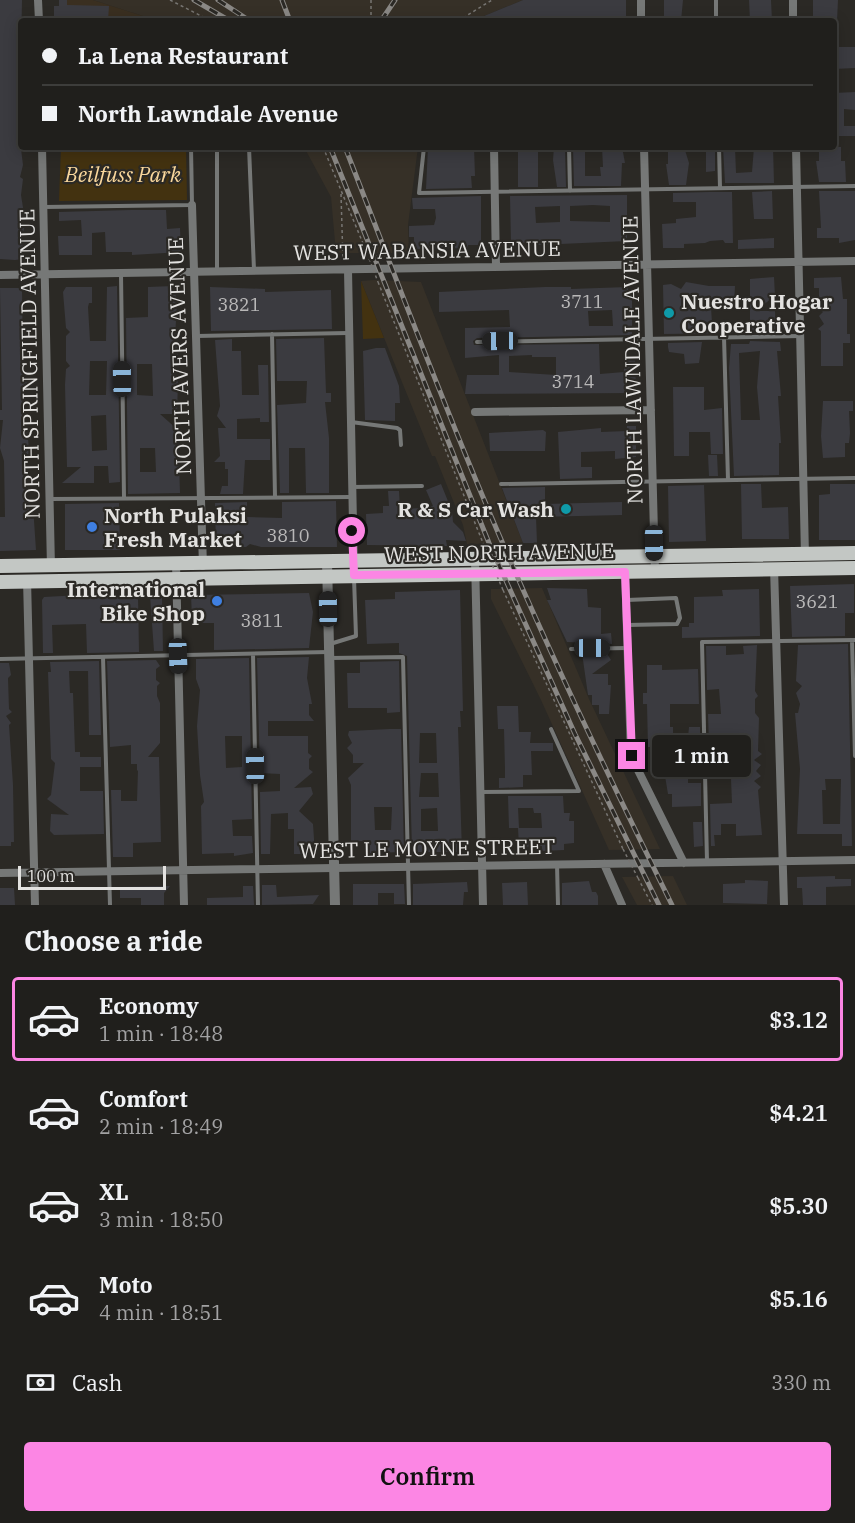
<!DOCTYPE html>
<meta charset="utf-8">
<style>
:root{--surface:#201f1c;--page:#282725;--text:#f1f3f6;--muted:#a2a2a3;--line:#3d3d3b;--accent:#fc86e4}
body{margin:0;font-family:"IBM Plex Serif",serif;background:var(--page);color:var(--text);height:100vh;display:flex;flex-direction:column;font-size:22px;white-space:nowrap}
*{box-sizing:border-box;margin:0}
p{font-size:20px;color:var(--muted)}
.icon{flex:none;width:33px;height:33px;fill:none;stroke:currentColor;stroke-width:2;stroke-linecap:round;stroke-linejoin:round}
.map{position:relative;height:905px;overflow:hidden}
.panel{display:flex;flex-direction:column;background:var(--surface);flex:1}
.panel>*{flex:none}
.top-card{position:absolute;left:18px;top:18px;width:819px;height:132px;border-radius:6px;box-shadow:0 3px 15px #0003,0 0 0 2px var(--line);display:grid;align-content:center;height:132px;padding:0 24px;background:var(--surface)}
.scale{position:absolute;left:18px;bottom:15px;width:148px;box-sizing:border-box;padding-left:6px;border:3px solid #e3e2e0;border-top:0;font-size:16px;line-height:21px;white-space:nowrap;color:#e3e2e0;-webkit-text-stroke:4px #2b2925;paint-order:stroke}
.end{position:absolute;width:27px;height:27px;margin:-14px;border:8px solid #fc86e4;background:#111;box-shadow:0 0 0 3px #111}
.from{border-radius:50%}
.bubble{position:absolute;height:42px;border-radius:6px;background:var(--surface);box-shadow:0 3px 15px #0003,0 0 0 2px var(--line);font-size:20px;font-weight:600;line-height:42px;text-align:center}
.car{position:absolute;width:18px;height:36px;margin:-18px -9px;border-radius:8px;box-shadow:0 0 4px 2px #0007;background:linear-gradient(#222 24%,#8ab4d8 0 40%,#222 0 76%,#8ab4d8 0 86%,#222 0)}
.top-card b{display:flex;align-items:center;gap:21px;height:57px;font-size:22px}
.top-card b+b{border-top:2px solid var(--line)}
.top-card i{width:15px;height:15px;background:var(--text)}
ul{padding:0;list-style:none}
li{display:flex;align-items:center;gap:18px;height:84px;margin:0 12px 9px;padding:0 12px;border:3px solid transparent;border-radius:6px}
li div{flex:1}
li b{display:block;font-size:22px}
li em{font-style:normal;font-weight:600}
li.current{border-color:var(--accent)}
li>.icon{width:54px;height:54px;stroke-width:1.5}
h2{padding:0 24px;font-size:27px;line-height:72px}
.pay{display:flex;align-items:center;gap:15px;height:66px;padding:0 24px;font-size:22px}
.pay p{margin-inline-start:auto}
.action{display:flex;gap:12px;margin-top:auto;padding:12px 24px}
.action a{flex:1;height:69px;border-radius:6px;background:var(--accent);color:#111;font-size:24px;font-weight:600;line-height:69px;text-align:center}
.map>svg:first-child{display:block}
</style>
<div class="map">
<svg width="855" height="905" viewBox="0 0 855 905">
<rect width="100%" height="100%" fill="#2b2925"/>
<path fill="#363027" d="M93,0H523L472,21H158Z
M304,147H418L408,225L409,253H336L331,197Z
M374,280L421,282L523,543L467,544L463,525L435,456H432L361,281Z
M542,588L589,699L660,849L609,850L541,700L491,599V589Z
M673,876L687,905H637L622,877Z"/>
<path fill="#3a2f20" d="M59,0H93L158,21H54V6H59Z"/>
<path fill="#433210" d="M61,147H186L187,200L59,201Z
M361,281L384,338L363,339Z"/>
<path fill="#3b3b40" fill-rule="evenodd" d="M0,0H22L19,149H21L23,165L20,177L23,179L21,195L24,214L21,218L24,228L22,239L25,242L23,244V259L15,260L0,259Z
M59,0H67V5L109,6L108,21H54V6H59Z
M523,0H626V21H472Z
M664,0H683L681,21H664Z
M749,0H771L772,21H750Z
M813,0H838L837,21H813Z
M834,47H855V68L834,69Z
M855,92V110L844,109V126H855V136H834V93Z
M428,147H474L475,176H471L472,188L426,189Z
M518,147H538V187H518Z
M554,147H565L566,187H557L553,160Z
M573,147H585V176H601L600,167H603L602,147H622L625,163H622L621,186H574Z
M668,147H684L689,163L686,185H669L666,164H668Z
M706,147H715V171L706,172Z
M723,147H735L736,173L752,172L754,147H773L774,183H725Z
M819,147H841V161H845L846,182H819L816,161H819Z
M772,191L773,219H754L752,192Z
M819,191H855V240L839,243V238H817V228H821Z
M709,192H732L733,243H725L723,240L710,241L705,243L684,244V248H663L662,224L676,223V219L696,217V202H673V193Z
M627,195V241L538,245V243H511L510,196ZM593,205L610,206V222L570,221V206ZM560,206V222L536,223L535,207Z
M481,196V245H468V248L414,249V237H409V226L434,225L436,218L435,209H413L412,198Z
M131,210H166L167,229L180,228L181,252L132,255V252H106L105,232L92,233V255H59L58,236H82L81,220L59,221V212Z
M774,238V248L738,249V240Z
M774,277L775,296L755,311H775L776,332L750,333V279Z
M841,277L843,299H847V334H850V343H843V366H821V331L818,329L824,324L819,316L823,312L817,306L824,300L819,297V288H814V278Z
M686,282L709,286H735L734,304L711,307L712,323H734V333L664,334L663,285L671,284L681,289Z
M117,286L120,482L109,483L108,466H94V483H62L81,467H67L65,385L66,369L70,366L66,361V336L70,332L66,328L63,292L66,287H92V303H89L88,307L90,341H106L107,287ZM90,361H107L106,395H89ZM106,415L107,450L92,451L91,416Z
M173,286L177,300L175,340H178V364H175V381H178L177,414H160L178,430L180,493L128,494L126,318L148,317V287ZM137,364H152L153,396L137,395ZM140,448H155L156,472H140Z
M210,287L265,289V292L331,290L332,329L211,331Z
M545,287H571V289L628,287V293H632V335L477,338L473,341L474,345L599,344L600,374L624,372V358H635L636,393L465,394L467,375H499V355L465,358V328L510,327L509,310L439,312V292ZM612,310L613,326H589L588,311ZM532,355V357H556V375L509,372V356Z
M0,288H22L23,366L24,382H27V392H24L29,450V461H26L27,506H33L36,550L0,551V517H5L4,461L0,448L3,420H0V410H2Z
M324,338L326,393H331V402H325L329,438V493H306L305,448H289V493H280L277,405L306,403L307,381H277L276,339Z
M232,339V351H241L242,395H259L258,365H268L269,422H260V418L237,419V439H270V460H245L243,494H220L222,486H228V469H225V462H214L220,456L218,428H226L217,416L220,406L215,340Z
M750,341L780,342L781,351H777L781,396H778L781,443H779V475L734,476L729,368L731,344H749ZM760,351L757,387L760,420H741L739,353Z
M702,342L699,363L685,364L684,354L669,352L668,347V343Z
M376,348H385L399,386L400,403H395V421L365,420L363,351Z
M673,387H704V410L722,408L723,454H711L710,432H689V456H674Z
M823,401H853V411H849L850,433L849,443H845V457L823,458L821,436Z
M627,426H636V457L615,459V451L581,452V467H592V478L560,479L558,432L601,428V432L627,431Z
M543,430L546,432L545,451H490L489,433Z
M708,455H717L718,476H709Z
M441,484L452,511L453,522L463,532L466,541L446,540L447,546L367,545L366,514L383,513V506H389L388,491H399L400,509L423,508L433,506L426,490Z
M741,484H761L762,508L788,507L789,539H742Z
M830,484H855V540H819V495L830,494Z
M704,485L706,541L669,542L668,486Z
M545,487V504L622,502V515L536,517L537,543H523L502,488Z
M336,501L337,547H261L250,544L246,547L216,548L215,503L247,502V517L282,518V502Z
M119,503L120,550H65V504Z
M854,584V613H845V636L792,637L790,586Z
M547,588L587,589L588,607L601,608V634L611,633L612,644L567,642L547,600H551Z
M759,589L760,636L682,638V627H689V623H694V597L723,596L722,590Z
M460,590L463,711H460L461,727H458L462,852H412L407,656L399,653V643L367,644L365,600L395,599V592ZM420,733H436L437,763H419ZM421,773H438L439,797H419ZM437,808L438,831H421V809Z
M309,593L313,612L309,648L214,650V623H197V619H192L191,595Z
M81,595L138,596L139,652L87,653L86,624L52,625L53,653H43L42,600L44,597Z
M162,595L163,651H154L150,596Z
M848,644L852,846H842V834H797L800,769L795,713H798L800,704L796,693L802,686L796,681L798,645ZM825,779H841L840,824H823L822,790H826Z
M757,645L755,691L758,696L755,699V713L759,718L758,751L762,754L754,760L761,765L756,771L761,776L754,781L761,787L758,790L762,835L736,836V824H721V835H714L715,846H711L710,804L732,803L731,779H710L708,714H721L719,689L707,690L706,646H726V655L744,654L743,646Z
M606,652L611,660L592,674H608V685H611L609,714H599V705H592V695H588L582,653Z
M309,657L307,678L312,704H309V715L314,721H268V736H308V753L312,756L309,759V769L313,772L294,788L311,787L313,794L299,811L313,824L315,854H294V829H288V813L271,814L270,854H261L260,792L280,791V774L260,773L257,658Z
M249,658L252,819L232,820L233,836H252L253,853L234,856V853L202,854L201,806L204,802L200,775L197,726L200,690L196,679V659ZM225,736H242V767L226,768Z
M156,660L160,666L156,669V680L160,683L157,686V696L160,703V743L148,757H159L161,842L133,843V857H113L111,790H121V801H137L138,770L137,771V764H131V745L110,747L107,661Z
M99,661L101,735H89L88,671H69L70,693H73L75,752H80V757H101V767H80V791H103L104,834L54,835L50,831L51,814L69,815L47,799L51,795L55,763L51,759L48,672H51L50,662Z
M360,662L399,661L400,712L387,713V708H348L347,673H360Z
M0,663H9L11,675L8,678L9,709L12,712L6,716L11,723L9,725L13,785L14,842H11V846H0Z
M647,665H662V670L698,669L699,704H670V727H673V737H688L689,727H700L701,768H688V783H701V806L672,807V794H668L664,770H660V747H648L647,704H643V693H647Z
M497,706H518L519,732H531L530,743H553V751H531L532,775H523V787L499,788V778H505V769L504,729H498Z
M390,729H401L404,852L369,853V841H351V785L348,778L364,763H353V755L347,748L352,743L348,735L349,731ZM374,807H392L391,830H375Z
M508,796H563L564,813H570L569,821H574V843L564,844V850L542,851V846L519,847L518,828H542L541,813H534L533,808H518L519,828H509Z
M693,822H702L703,846L694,847Z
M835,876V879H851V886L826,887V905H803L802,888H797V877Z
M745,880L768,881L767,904L723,903V884L745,883Z
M589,881L592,892H596L598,896V905H562V883Z
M467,882L468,892H464L463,905H413V884Z
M527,882L528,905H503L502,883Z
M353,884H404L405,904H394V893H378V905H353Z
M262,885H276L277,897L319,895L313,904L262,905Z
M170,886L164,893V905H141V898H120V887Z
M243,886H253L254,905H207V898L243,897Z
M0,888H14L15,905H0Z"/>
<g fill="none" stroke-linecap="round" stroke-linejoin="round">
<path stroke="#787673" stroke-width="1.5" stroke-dasharray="3 3" stroke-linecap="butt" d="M170,0L211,21
M371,0V21
M458,21L492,0
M323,147L367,253
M341,194L343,261
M378,282L483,543
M503,590L623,849
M638,878L652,905"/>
<path stroke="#767877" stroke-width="4" d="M716,0V21
M217,147V271
M249,147L254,270
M424,147L419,193L855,186
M569,147L570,191
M719,147L720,188
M44,207L192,205L191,147
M121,274L124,498
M272,334L275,497
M197,336L348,333
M724,337L728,480
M477,342L800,336
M351,422L397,428L400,430L401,445
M501,484L855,478
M352,487L422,486
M50,499L351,497
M627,600L676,598L680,618L677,624L627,625
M852,640L855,756
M330,644L356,636L354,578
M571,649L627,648
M253,654L258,905
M103,657L110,905
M331,658L403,657L409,905
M0,659L329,652
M481,792L579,791L551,729
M707,861L702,642L855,640
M557,864L558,905"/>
<path stroke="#767877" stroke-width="8" d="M38,0L39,21
M641,0V21
M793,0V21
M42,147L51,568
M494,147L496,267
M644,147L655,572
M796,147L805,556
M192,205L203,566
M348,270L354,575
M0,275L855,261
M475,412L651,410
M475,559L483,905
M176,563L184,905
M774,567L784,905
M625,569L631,756L684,863
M27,579L35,905
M604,864L622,905
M0,873L855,860"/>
<path stroke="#767877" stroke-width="10" d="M327,561L335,905"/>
<path stroke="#c3c7c4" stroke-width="14" d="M0,566L855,553
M0,582L855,568"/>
<g stroke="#8a8885" stroke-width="5">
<path id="rail" d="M194,0L230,21
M218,0L250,21
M282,0L290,21
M381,21L395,0
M330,147L489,543L575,734L659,905
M345,147C385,250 424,353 466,456C528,608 599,757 672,905"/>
</g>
<use href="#rail" stroke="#2b2925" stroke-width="3" stroke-dasharray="9" stroke-linecap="butt"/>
<path stroke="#787673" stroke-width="1.5" stroke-dasharray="3 3" stroke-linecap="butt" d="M367,253L378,282
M483,543L503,590
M623,849L638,878"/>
</g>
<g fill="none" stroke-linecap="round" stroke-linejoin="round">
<path stroke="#fc86e4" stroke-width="8" d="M352,531L354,575L625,572L632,756"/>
</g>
<g fill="#0f9aa8" stroke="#2b2925" stroke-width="2">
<circle cx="669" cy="313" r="6"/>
<circle cx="566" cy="509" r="6"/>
</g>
<g fill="#3f7fe0" stroke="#2b2925" stroke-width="2">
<circle cx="92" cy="527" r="6"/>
<circle cx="217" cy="601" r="6"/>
</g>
<g text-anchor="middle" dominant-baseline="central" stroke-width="4.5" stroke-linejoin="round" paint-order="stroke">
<g font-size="18" fill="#b9b8b8">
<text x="582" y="301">3711</text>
<text x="239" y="304">3821</text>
<text x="573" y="381">3714</text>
<text x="288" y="535">3810</text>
<text x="817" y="601">3621</text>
<text x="262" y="620">3811</text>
</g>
<g font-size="21" font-style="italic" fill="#f9d79c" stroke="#2b2925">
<text x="123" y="174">Beilfuss Park</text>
</g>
<g font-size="21" fill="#e3e2e0" stroke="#2b2925">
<text transform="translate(427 250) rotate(-1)">WEST WABANSIA AVENUE</text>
<text transform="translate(179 356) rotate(-92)">NORTH AVERS AVENUE</text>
<text transform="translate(632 360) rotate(-91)">NORTH LAWNDALE AVENUE</text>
<text transform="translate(29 364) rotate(-91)">NORTH SPRINGFIELD AVENUE</text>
<text transform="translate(499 552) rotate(-1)">WEST NORTH AVENUE</text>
<text transform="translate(427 848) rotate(-1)">WEST LE MOYNE STREET</text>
</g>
<g font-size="21" font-weight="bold" fill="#e3e2e0" stroke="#2b2925" text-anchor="start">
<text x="681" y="301">Nuestro Hogar<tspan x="681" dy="24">Cooperative</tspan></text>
<text x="554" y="509" text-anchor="end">R &amp; S Car Wash</text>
<text x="104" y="515">North Pulaksi<tspan x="104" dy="24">Fresh Market</tspan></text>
<text x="205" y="589" text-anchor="end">International<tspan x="205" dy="24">Bike Shop</tspan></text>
</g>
</g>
</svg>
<div class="scale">100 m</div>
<i class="end from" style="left:352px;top:531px"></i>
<i class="end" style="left:632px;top:756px"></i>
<div class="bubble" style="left:652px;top:735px;width:99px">1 min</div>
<i class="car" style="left:500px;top:341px;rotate:269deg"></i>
<i class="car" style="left:122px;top:379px;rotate:359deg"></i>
<i class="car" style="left:654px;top:543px;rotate:179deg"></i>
<i class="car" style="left:328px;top:609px;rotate:359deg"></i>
<i class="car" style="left:592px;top:648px;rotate:90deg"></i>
<i class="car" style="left:178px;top:656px;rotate:178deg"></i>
<i class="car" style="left:255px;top:766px;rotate:359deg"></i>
<div class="top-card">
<b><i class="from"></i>La Lena Restaurant</b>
<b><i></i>North Lawndale Avenue</b>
</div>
</div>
<section class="panel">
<h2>Choose a ride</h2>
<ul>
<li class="current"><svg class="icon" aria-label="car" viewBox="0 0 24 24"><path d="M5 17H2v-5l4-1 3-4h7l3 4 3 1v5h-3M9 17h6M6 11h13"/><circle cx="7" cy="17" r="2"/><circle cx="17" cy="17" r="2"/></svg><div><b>Economy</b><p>1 min · 18:48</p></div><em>$3.12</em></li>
<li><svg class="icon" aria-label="car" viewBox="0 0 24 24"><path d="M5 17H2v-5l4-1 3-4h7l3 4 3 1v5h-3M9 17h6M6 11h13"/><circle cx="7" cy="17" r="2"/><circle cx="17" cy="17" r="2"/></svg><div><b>Comfort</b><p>2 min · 18:49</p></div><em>$4.21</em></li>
<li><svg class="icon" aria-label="car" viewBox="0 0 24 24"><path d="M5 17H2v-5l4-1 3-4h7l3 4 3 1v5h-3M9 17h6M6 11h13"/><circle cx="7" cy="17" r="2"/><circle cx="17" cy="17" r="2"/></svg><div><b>XL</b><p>3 min · 18:50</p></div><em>$5.30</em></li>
<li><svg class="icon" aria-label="car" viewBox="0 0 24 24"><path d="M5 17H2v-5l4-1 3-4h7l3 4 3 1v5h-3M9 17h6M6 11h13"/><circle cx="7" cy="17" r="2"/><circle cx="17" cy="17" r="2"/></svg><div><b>Moto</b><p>4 min · 18:51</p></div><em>$5.16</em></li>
</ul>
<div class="pay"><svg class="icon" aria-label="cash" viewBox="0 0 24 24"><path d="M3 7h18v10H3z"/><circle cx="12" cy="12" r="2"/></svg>Cash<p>330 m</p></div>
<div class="action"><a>Confirm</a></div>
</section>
